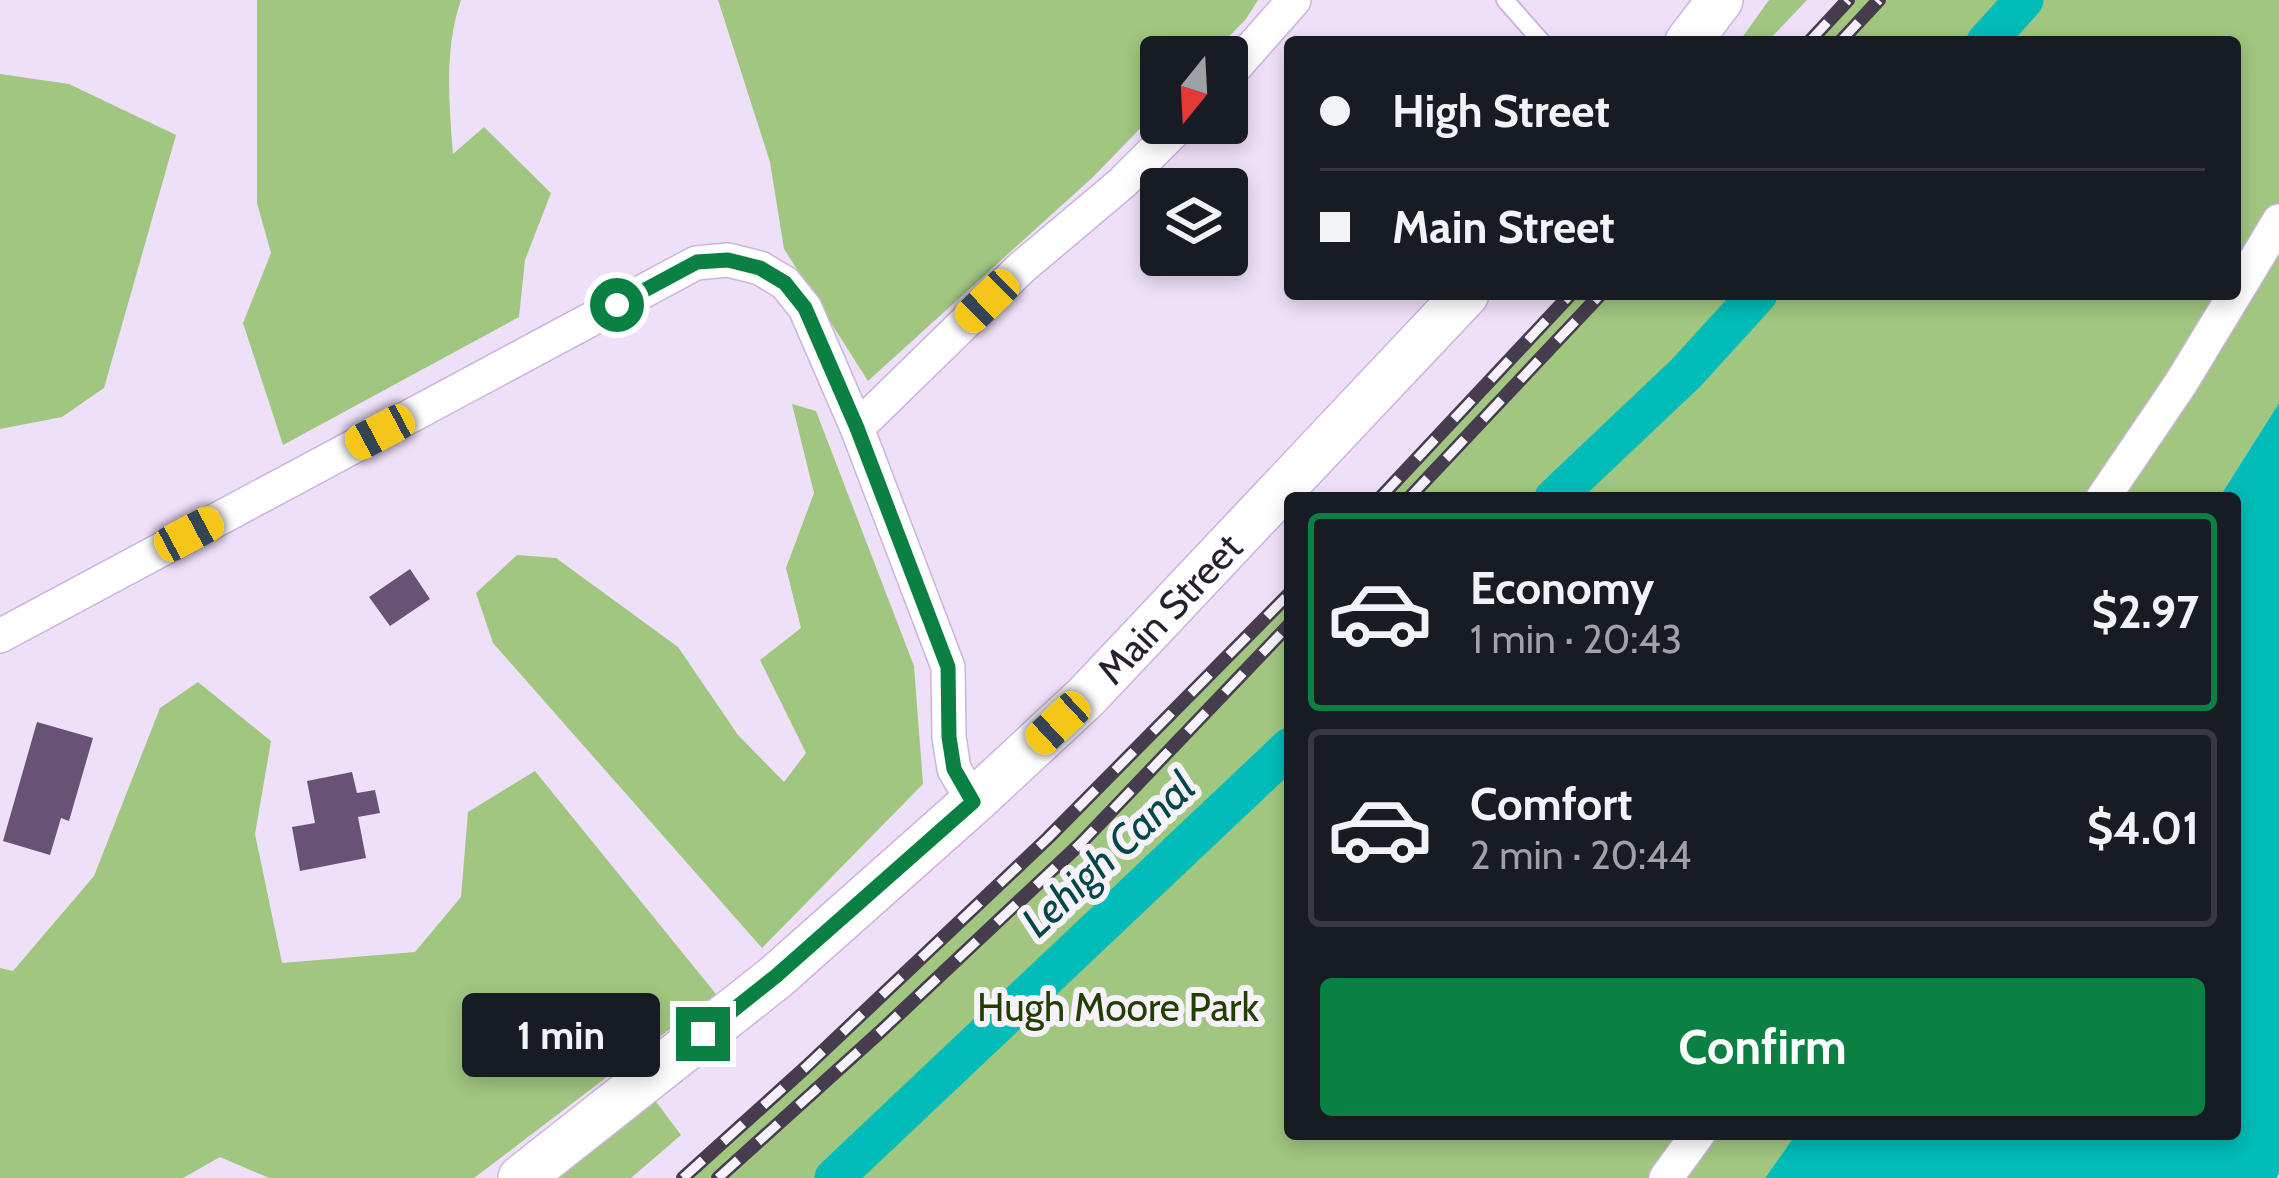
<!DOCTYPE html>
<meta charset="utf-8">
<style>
:root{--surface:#171b24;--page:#242831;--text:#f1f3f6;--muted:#9ea1a6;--line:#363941;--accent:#0b8043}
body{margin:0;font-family:Cabin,sans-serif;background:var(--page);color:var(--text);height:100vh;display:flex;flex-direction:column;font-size:45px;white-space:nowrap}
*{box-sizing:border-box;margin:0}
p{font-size:39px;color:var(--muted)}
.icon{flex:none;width:66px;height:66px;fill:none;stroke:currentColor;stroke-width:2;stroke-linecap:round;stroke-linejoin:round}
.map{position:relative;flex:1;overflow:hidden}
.side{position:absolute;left:1284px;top:492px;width:957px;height:648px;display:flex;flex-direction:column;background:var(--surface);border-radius:12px;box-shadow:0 6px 18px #0003}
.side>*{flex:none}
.guide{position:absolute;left:1284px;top:36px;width:957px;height:264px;border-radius:12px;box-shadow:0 6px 18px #0003;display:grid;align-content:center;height:264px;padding:0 36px;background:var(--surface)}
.needle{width:78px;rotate:198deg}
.tools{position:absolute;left:1140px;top:36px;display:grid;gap:24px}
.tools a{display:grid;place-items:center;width:108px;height:108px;border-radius:12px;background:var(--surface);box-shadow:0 6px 18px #0003;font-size:60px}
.end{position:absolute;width:54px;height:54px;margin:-27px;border:15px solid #0b8043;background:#fff;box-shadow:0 0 0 6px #fff}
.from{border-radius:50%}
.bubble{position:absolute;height:84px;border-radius:12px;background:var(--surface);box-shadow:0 6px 18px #0003;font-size:39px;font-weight:800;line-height:84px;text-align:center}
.car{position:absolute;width:36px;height:72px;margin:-36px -18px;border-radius:15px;box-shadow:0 0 9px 3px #0007;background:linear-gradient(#f5c518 24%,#345 0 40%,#f5c518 0 76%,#345 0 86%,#f5c518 0)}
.guide b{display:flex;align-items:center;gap:42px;height:114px;font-size:45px}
.guide b+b{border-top:3px solid var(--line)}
.guide i{width:30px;height:30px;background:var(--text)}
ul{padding:21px 0 0;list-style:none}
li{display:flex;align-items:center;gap:36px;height:198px;margin:0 24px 18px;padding:0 12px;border:6px solid var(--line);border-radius:12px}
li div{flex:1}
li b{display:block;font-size:45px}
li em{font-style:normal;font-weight:800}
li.on{border-color:var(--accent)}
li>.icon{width:108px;height:108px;stroke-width:1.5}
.primary-button{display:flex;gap:24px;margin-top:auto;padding:24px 36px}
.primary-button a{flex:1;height:138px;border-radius:12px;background:var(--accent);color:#fff;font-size:48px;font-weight:800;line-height:138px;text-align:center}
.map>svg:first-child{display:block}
</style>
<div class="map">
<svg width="2279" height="1178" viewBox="0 0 2279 1178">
<rect width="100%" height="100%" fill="#efe0f9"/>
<path fill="#a0c680" d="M257,0H461C444,49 449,104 453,154L484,127L551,193L525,260L519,317L283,445L243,323L271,253L257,203Z
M718,0H1258L1246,19L1209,57H1161V107L1093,177L868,381L784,249L770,162Z
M1769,0H1807L1767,42H1739Z
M1848,0H2279V403L2219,498H1380L1571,294H2235V42H1809Z
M0,74L69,84L176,135L104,388L62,417L0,429Z
M792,404L816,411L914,666L923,784L762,948L493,643L476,593L517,555L556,558L678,647L738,735L784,782L806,753L760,660L801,628L786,568L814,493Z
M1290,593V1134H1796L1765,1178H683L806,1067L1048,838Z
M198,682L271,741L255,834L282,963L415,952L461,897L468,812L535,771L716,994L474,1178H269L220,1157L183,1178H0V968L13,971L94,876L160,708Z
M651,1095L681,1135L631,1178H550Z"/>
<path fill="#01bcb8" d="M2279,403V1173L2277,1178H1765L1796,1134H2235V498H2219Z"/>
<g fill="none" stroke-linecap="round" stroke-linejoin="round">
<path stroke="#01bcb8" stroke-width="39" d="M1986,42L2024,0
M1554,498L1686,373L1758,294
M834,1178L1290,747"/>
</g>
<path fill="#685276" d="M410,569L430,599L390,626L369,597Z
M37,722L93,738L69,821L61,818L50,855L3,841Z
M352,772L357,793L375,790L380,813L358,817L366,858L300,871L292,827L315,823L307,781Z"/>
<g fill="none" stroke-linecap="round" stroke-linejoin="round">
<g stroke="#ccb4dc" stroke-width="20">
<path id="lane" d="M1505,0L1542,42"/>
</g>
<g stroke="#ccb4dc" stroke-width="36">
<path id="street" d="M1227,76L1294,0
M2235,294L2279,221
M857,428L1020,269L1122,183L1182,123
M2103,498L2181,383L2235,294
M0,636L696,263L728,260L760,268L785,283L805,308L857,428L948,667L949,737L954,769L973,802
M1666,1178L1698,1134"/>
</g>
<g stroke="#ccb4dc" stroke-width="48">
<g id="secondary">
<path d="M1688,42L1720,0"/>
<path id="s1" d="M521,1178L776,977L973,802L1086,697L1466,294"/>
</g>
</g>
<use href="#lane" stroke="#fff" stroke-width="16"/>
<use href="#street" stroke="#fff" stroke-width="33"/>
<use href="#secondary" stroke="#fff" stroke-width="45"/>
<g stroke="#463c4d" stroke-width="14">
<path id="rail" d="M1809,42L1848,0
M1840,42L1879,0
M1380,498L1571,294
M1409,498L1601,294
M683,1178L806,1067L1048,838L1290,593
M718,1178L881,1031L1081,843L1290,624"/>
</g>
<use href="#rail" stroke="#f6f1fa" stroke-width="9" stroke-dasharray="27" stroke-linecap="butt"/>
</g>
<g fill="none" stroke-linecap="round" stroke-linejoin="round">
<path stroke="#0b8043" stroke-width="15" d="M617,305L697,262L728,260L760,268L785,283L805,308L857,428L948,667L949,737L954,769L973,802L776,976L703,1034"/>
</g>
<g text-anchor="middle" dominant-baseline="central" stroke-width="12" stroke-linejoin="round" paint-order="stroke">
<g font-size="39" fill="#281f2e" stroke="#f6f1fa">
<text stroke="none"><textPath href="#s1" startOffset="864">Main Street</textPath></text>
</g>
<g font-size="39" fill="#223e00" stroke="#f6f1fa">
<text x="1118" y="1007">Hugh Moore Park</text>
</g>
<g font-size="42" font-style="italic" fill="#014745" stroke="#f6f1fa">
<text transform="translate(1108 854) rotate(-43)">Lehigh Canal</text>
</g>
</g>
</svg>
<div class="tools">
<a><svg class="needle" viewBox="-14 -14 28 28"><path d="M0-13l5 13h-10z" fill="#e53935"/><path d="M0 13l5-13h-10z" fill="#9ea1a6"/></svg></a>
<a><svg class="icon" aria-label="layers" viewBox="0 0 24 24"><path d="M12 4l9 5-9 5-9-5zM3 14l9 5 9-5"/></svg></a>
</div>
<i class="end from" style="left:617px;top:305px"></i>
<i class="end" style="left:703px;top:1034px"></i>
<div class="bubble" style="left:462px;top:993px;width:198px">1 min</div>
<i class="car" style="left:987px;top:301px;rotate:226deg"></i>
<i class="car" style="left:380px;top:432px;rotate:242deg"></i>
<i class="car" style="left:189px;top:534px;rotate:62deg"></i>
<i class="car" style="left:1058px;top:723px;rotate:227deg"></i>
<div class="guide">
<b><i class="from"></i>High Street</b>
<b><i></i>Main Street</b>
</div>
<section class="side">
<ul>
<li class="on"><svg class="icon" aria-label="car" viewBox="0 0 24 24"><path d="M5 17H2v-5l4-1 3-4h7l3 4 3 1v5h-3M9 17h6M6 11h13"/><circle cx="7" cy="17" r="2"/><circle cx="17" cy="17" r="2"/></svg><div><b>Economy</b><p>1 min · 20:43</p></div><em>$2.97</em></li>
<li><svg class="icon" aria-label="car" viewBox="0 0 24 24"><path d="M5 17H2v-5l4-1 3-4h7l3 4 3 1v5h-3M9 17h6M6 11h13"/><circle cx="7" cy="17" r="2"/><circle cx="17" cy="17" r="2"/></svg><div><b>Comfort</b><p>2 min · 20:44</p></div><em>$4.01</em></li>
</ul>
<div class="primary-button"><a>Confirm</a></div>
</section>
</div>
